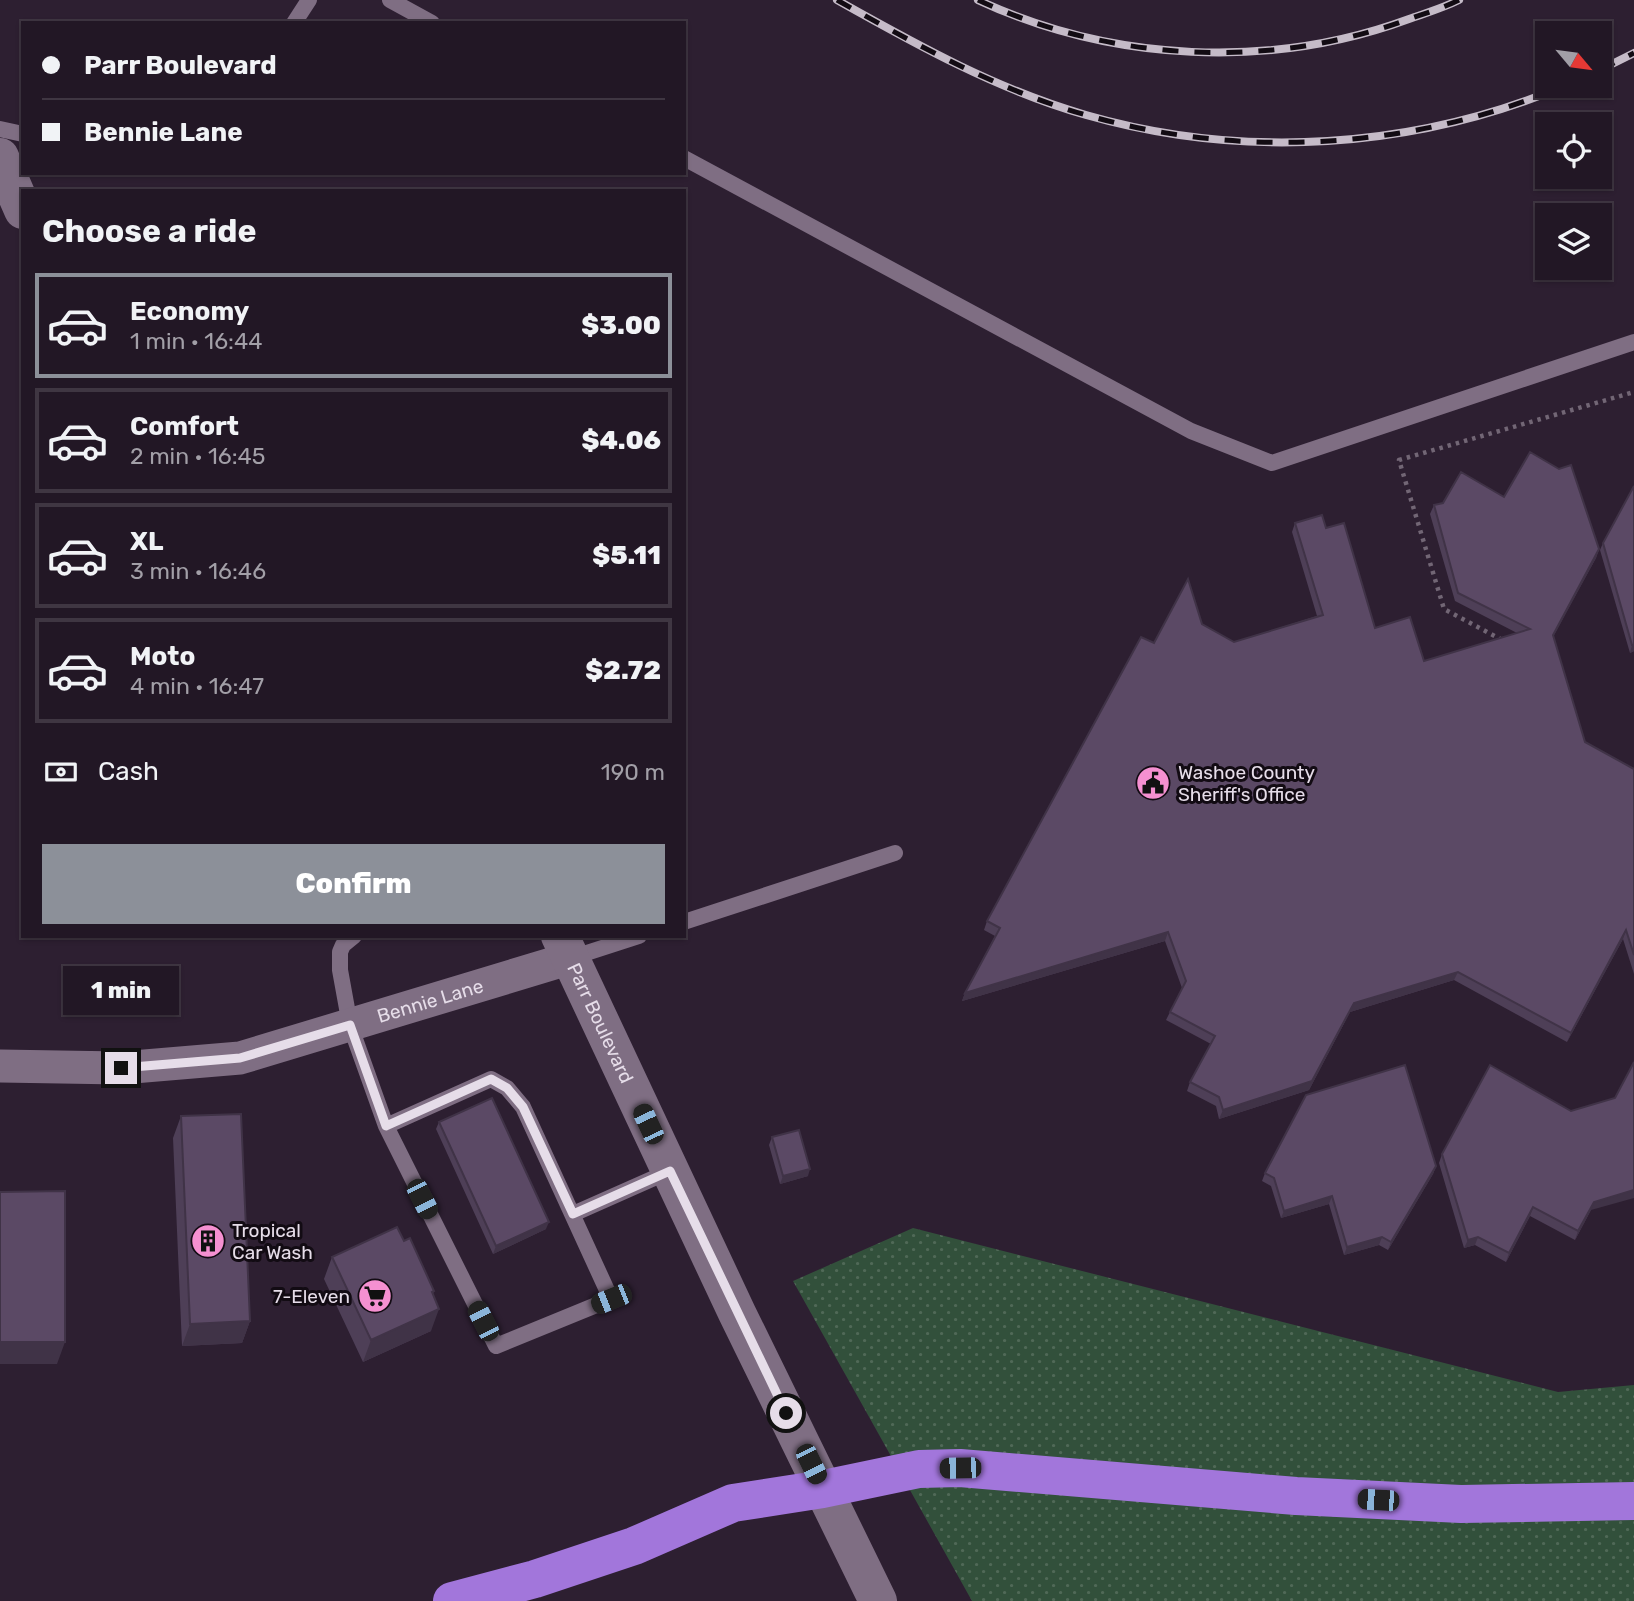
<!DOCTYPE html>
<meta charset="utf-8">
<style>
:root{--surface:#221725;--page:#2a202d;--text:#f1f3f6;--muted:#a29fa7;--line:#3f3642;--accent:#8c9099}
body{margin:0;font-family:Rubik,sans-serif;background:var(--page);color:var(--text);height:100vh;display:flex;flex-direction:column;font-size:26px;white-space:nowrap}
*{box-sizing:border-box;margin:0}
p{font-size:23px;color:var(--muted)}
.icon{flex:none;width:38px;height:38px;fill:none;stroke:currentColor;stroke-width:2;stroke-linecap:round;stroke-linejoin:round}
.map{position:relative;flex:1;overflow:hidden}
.details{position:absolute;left:21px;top:189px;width:665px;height:749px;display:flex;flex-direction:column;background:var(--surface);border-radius:0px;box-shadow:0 2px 5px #0004,0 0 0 2px var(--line)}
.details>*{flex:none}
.top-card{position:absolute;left:21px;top:21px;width:665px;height:154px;border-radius:0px;box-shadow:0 2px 5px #0004,0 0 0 2px var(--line);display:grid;align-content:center;height:154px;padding:0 21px;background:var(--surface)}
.needle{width:46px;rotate:119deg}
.controls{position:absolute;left:1535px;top:21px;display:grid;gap:14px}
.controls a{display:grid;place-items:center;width:77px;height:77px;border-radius:0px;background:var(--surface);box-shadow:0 2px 5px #0004,0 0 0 2px var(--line);font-size:35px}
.end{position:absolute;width:32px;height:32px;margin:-16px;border:9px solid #e6dde9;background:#111;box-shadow:0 0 0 4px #111}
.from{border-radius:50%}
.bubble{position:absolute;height:49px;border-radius:0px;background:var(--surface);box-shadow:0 2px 5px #0004,0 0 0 2px var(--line);font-size:23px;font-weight:800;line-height:49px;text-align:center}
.car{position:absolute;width:21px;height:42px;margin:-21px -10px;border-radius:9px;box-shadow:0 0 5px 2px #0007;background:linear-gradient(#222 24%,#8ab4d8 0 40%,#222 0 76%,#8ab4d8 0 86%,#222 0)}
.top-card b{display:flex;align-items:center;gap:24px;height:66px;font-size:26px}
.top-card b+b{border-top:2px solid var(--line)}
.top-card i{width:18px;height:18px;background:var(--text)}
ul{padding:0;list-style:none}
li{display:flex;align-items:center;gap:21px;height:105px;margin:0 14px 10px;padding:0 7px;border:4px solid var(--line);border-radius:0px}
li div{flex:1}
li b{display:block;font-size:26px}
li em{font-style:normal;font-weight:800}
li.selected{border-color:var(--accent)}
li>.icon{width:63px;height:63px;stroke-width:1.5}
h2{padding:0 21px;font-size:32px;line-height:84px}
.pay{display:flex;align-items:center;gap:18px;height:77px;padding:0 21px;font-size:26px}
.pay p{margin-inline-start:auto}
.primary-button{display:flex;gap:14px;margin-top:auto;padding:14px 21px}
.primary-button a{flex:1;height:80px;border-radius:0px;background:var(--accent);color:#fff;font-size:28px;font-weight:800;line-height:80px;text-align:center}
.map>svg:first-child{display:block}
</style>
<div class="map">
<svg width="1634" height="1601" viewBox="0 0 1634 1601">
<defs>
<pattern id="grass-dots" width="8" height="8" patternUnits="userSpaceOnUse" patternTransform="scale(1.75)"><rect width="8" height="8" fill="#32503b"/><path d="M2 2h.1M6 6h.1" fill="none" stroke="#506957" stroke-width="1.8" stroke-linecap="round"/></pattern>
</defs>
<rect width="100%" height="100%" fill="#2d1f31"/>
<path fill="url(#grass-dots)" d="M913,1228L1558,1392L1634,1385V1601H972L793,1281Z"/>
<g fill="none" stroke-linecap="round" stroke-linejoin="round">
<path stroke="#726675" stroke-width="4.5" stroke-dasharray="3.5 5" stroke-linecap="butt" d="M1502,640L1444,609L1399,460L1634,392"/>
<path stroke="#7f6e83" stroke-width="16" d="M390,0L432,23
M294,23L309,0
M0,129L23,134
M684,158L1191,431L1272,463L1634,342
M684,922L895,853
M354,936L343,945L340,952V970L350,1025L386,1126
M571,958L639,936
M491,1079L507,1088L523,1107L611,1299L496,1346L386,1126Z
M573,1214L670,1171"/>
<path stroke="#7f6e83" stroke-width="33" id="s1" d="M0,1066L121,1068L240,1058L571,958"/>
<g stroke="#7f6e83" stroke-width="38">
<path d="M0,157L23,210"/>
<path id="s2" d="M560,936L737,1313L878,1601"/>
</g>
<path stroke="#a276db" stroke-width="38" d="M452,1601L535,1579L634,1546L733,1503L823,1489L919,1469L960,1468L1296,1496L1461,1504L1634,1501"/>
<g stroke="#c5bbc8" stroke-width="8">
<path id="rail" d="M837,0C917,45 998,90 1086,115C1243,160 1414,149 1564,86
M978,0C1111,62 1271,70 1409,19C1426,13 1443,8 1459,0
M1600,70L1634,53"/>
</g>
<use href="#rail" stroke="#120b13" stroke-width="5" stroke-dasharray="16" stroke-linecap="butt"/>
</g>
<path fill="#4e3f57" d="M1504,497L1599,549L1596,558L1553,636L1585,742L1634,769V974L1623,939L1567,1042L1454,980L1350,1012L1309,1090L1219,1119L1216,1106L1187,1091L1190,1082L1211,1044L1166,1020L1182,988L1165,941L962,1001L965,993L995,936L984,930L987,921L1202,624L1234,642L1317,616L1292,532L1295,523L1326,528L1375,628L1424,661L1517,633L1455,601L1430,514L1434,505Z
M1603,543L1634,651L1630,653L1600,550Z
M1615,1098L1591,1210L1575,1240L1530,1216L1506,1262L1475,1245L1464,1248L1439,1163L1442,1154L1571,1111Z
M181,1116L250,1321L242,1343L182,1346L173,1138Z
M439,1122L546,1229L493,1254L436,1129Z
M772,1137L808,1176L780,1184L769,1145Z
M1436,1166L1433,1174L1388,1250L1379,1245L1344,1255L1329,1204L1281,1218L1271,1186L1262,1181L1265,1173Z
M404,1241L434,1291L433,1294L431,1331L363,1362L324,1279L332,1257Z"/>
<path fill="#403347" d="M1599,549L1596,558L1550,643L1553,635Z
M1632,645H1634V651L1630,653Z
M1626,930L1623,939L1567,1042L1571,1033Z
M1168,932L1165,941L962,1001L965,993Z
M1458,972L1454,980L1350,1012L1309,1090L1219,1119L1223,1110L1354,1003Z
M1436,1166L1433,1174L1388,1250L1391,1242Z
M810,1169L808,1176L780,1184L783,1176Z
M1634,1190V1198L1591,1210L1575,1240L1578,1231L1594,1202Z
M1332,1196L1329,1204L1281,1218L1284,1211Z
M1533,1207L1530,1216L1506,1262L1509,1253Z
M549,1222L546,1229L493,1254L496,1246Z
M1382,1237L1379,1245L1344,1255L1347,1247Z
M1478,1237L1475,1245L1464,1248L1468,1240Z
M439,1309L431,1331L363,1362L371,1340Z
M250,1321L242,1343L182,1346L190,1324Z
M0,1342H65L57,1364H0Z"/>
<path fill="#5b4965" stroke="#403347" stroke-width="2" d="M1530,452L1559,469L1571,465L1599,549L1553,635L1585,742L1634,769V955L1626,930L1571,1033L1458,972L1354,1003L1312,1081L1223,1110L1219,1097L1190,1082L1215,1036L1170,1012L1186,981L1168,932L965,993L1000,928L987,921L1141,637L1154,643L1188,579L1202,624L1234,642L1323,615L1295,523L1322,515L1326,528L1344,523L1375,628L1410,617L1424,661L1530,629L1458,593L1434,505L1443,503L1461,472L1504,497Z
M1634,486V645H1632L1603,543Z
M1634,1062V1190L1594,1202L1578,1231L1533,1207L1509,1253L1478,1237L1468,1240L1442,1154L1490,1065L1571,1111L1615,1098Z
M1405,1065L1436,1166L1391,1242L1382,1237L1347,1247L1332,1196L1284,1211L1274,1178L1265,1173L1306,1095Z
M492,1098L549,1222L496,1246L439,1122Z
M241,1114L250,1321L190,1324L181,1116Z
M799,1130L810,1169L783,1176L772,1137Z
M65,1191V1342H0V1192Z
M397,1227L404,1241L410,1238L434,1291L432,1292L439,1309L371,1340L332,1257Z"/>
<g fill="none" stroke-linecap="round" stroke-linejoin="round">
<path stroke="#e6dde9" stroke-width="9" d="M121,1068L240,1058L350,1025L386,1126L491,1079L507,1088L523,1107L573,1214L670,1171L786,1413"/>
</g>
<defs>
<g id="civic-disc" transform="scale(1.75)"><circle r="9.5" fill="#f590d1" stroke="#120b13"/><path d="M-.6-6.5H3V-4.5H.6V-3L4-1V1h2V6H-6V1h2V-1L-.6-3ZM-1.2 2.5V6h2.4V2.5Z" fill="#111"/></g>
<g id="building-disc" transform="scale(1.75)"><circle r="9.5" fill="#f590d1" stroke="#120b13"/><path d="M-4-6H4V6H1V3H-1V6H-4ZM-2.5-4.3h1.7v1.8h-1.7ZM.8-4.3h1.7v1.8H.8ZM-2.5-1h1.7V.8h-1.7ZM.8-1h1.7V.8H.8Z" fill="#111"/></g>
<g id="supermarket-disc" transform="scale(1.75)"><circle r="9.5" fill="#f590d1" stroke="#120b13"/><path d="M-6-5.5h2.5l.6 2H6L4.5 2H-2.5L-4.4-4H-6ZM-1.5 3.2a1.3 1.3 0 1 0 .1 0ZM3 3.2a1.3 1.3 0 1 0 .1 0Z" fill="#111"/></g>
</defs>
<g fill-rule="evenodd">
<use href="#civic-disc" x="1153" y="783"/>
<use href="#building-disc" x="208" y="1241"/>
<use href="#supermarket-disc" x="375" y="1296"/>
</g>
<g text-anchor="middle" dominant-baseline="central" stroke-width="6" stroke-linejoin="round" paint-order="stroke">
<g font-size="19" fill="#e6dde9" stroke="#120b13" text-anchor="start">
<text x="1178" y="772">Washoe County<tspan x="1178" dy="22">Sheriff's Office</tspan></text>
<text x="232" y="1230">Tropical<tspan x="232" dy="22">Car Wash</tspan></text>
<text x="350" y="1296" text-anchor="end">7-Eleven</text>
</g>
<g font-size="19" fill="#e6dde9" stroke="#120b13">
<text stroke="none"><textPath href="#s1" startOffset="439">Bennie Lane</textPath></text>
<text stroke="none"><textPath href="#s2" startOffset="96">Parr Boulevard</textPath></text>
</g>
</g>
</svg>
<div class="controls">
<a><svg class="needle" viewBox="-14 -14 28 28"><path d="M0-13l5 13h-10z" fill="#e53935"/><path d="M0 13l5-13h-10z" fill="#a29fa7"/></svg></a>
<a><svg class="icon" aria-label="locate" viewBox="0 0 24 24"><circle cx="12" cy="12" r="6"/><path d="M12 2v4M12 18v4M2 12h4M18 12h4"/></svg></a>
<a><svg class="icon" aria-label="layers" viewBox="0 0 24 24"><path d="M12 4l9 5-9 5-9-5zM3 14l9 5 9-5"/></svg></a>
</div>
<i class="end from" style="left:786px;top:1413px"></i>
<i class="end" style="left:121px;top:1068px"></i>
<div class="bubble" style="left:63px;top:966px;width:116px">1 min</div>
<i class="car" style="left:648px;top:1124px;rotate:335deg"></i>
<i class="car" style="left:422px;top:1199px;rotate:153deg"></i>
<i class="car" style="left:611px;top:1299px;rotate:248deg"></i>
<i class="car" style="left:483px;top:1321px;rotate:333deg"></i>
<i class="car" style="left:811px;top:1464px;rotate:154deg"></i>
<i class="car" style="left:960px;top:1468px;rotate:269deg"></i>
<i class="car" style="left:1378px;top:1500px;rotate:273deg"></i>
<div class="top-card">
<b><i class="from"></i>Parr Boulevard</b>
<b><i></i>Bennie Lane</b>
</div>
<section class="details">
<h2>Choose a ride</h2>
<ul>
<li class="selected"><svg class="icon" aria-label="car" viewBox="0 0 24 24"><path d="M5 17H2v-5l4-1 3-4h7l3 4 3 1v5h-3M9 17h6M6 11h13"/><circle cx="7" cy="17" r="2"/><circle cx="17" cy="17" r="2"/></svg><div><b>Economy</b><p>1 min · 16:44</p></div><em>$3.00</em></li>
<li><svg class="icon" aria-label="car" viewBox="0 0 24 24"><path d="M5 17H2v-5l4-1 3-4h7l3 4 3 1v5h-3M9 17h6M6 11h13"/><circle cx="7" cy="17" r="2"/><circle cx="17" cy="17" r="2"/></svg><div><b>Comfort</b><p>2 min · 16:45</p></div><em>$4.06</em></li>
<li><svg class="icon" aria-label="car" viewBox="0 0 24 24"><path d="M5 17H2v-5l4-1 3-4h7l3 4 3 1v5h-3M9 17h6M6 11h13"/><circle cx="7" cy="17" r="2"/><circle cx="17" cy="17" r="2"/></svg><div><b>XL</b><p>3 min · 16:46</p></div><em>$5.11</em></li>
<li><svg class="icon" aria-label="car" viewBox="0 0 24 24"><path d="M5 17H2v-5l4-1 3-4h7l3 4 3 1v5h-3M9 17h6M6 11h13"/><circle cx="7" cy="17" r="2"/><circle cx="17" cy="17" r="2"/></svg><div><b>Moto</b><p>4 min · 16:47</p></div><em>$2.72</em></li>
</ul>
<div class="pay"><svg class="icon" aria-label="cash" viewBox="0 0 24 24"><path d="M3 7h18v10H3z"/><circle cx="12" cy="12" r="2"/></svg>Cash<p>190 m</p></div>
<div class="primary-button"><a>Confirm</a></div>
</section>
</div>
